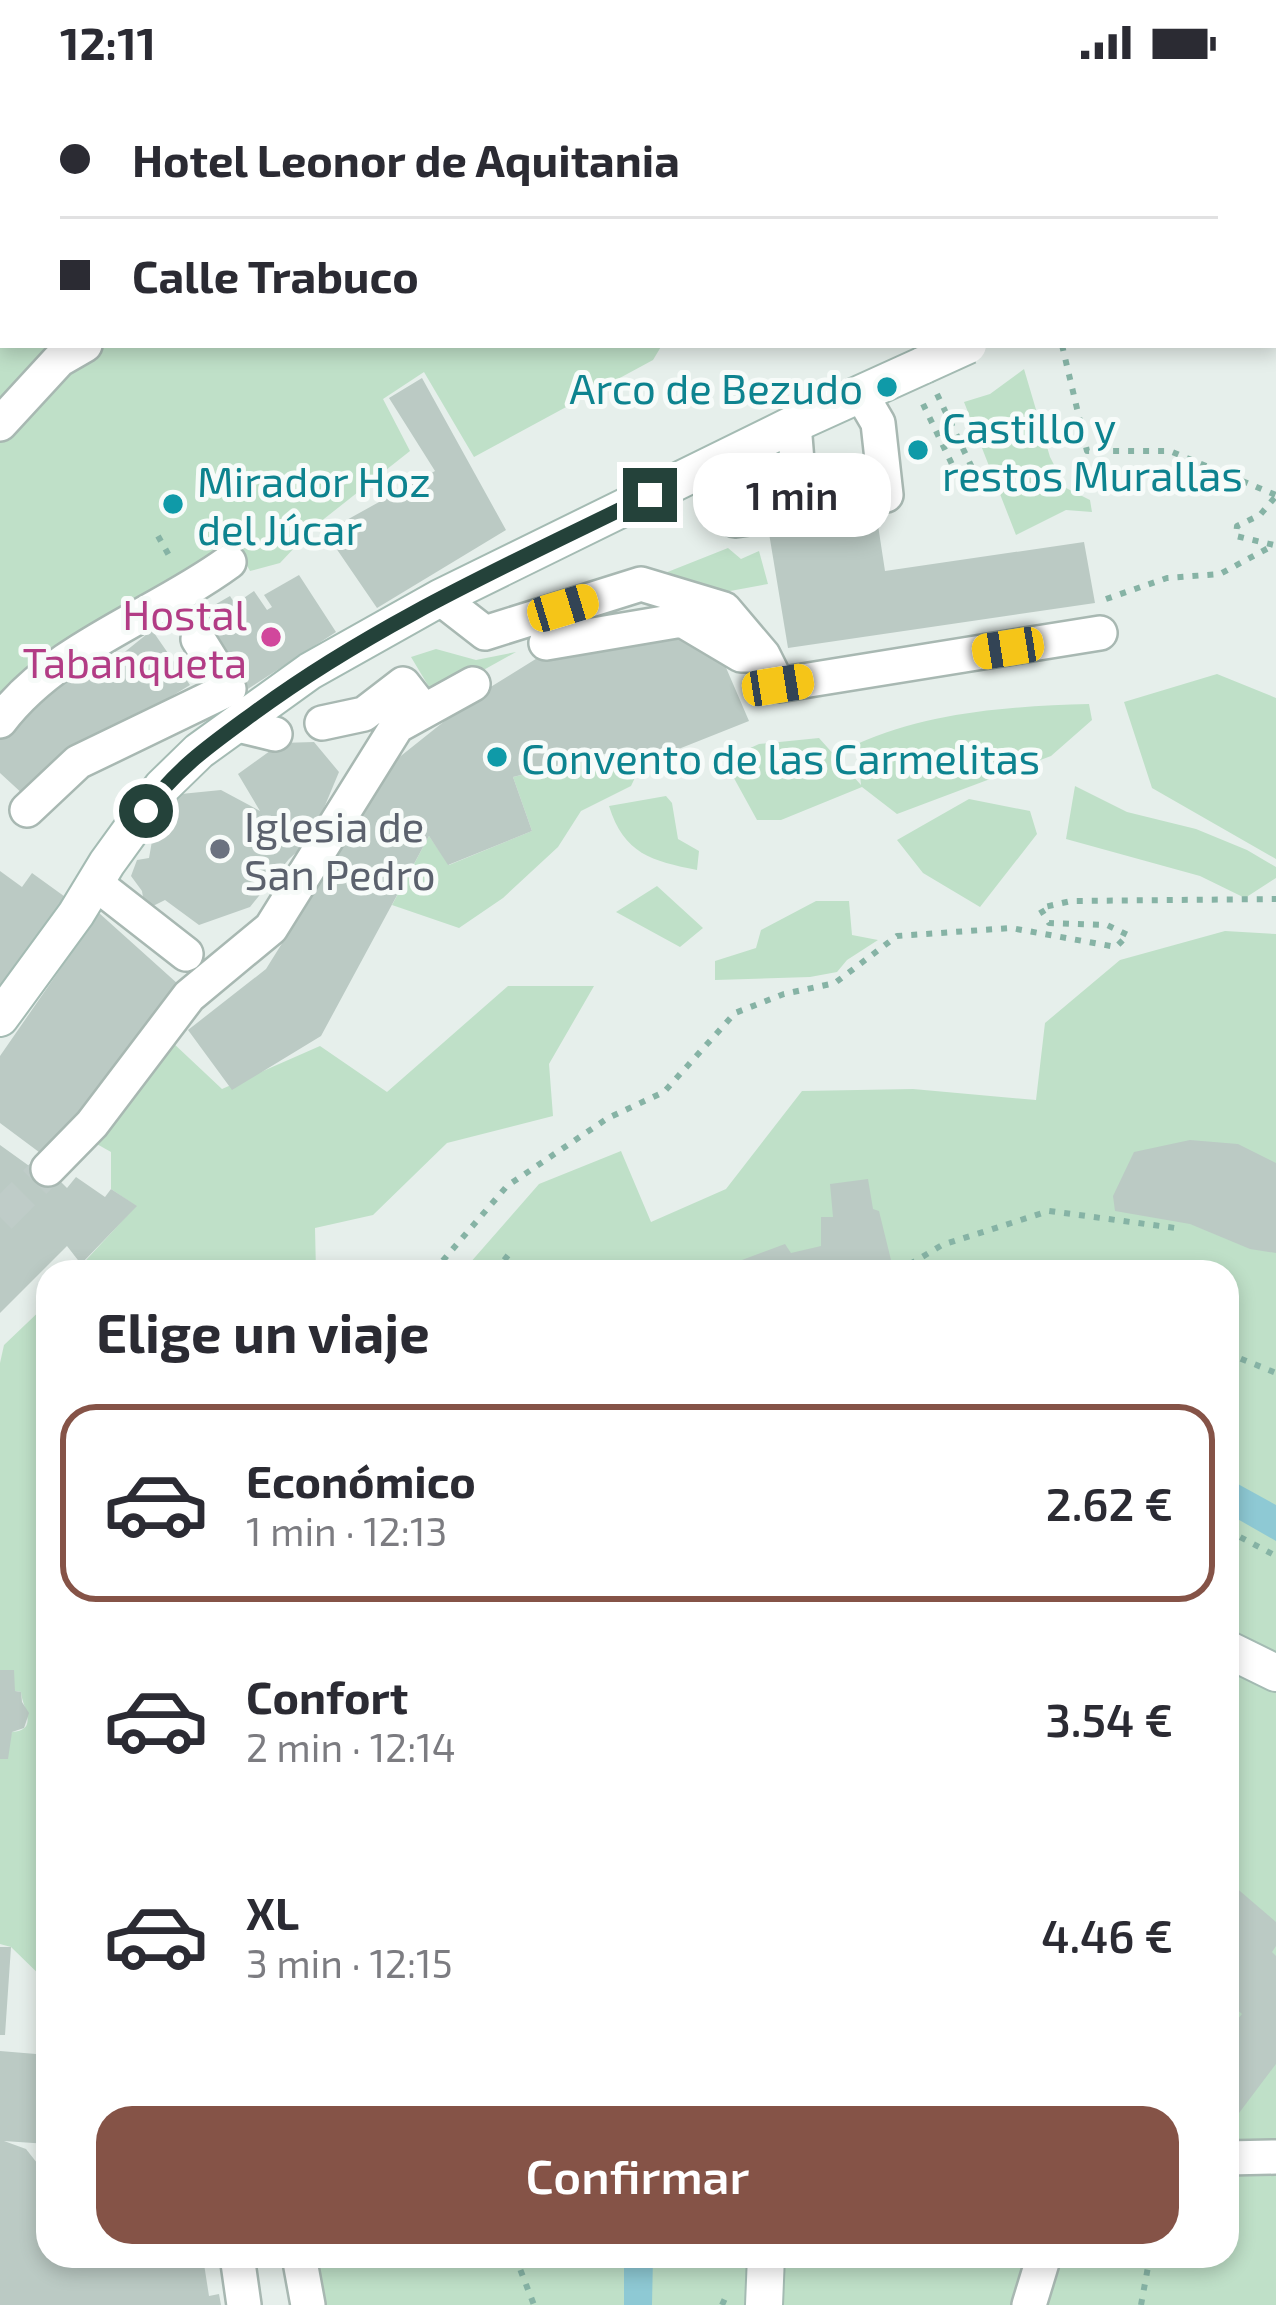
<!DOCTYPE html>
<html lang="es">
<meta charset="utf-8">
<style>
:root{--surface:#fff;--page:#f7f7f7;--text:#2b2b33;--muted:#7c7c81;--line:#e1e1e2;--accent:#855347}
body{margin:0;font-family:"Exo 2",sans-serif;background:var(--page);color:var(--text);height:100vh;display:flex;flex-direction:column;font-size:45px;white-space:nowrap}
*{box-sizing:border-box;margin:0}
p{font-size:39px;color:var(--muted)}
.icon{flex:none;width:66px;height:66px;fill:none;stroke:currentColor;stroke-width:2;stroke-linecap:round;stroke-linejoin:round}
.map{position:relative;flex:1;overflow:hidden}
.details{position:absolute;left:36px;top:1176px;width:1203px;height:1008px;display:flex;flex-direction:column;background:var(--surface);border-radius:36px;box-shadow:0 6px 18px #0003}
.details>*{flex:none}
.guide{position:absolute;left:0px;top:0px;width:1278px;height:264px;box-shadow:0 6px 18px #0003;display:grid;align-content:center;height:264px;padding:0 60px;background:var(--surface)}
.end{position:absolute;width:54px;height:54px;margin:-27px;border:15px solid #24423a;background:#fff;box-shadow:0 0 0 6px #fff}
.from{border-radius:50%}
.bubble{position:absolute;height:84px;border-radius:36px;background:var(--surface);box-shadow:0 6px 18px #0003;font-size:39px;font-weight:600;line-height:84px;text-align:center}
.car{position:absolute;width:36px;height:72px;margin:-36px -18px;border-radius:15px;box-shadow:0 0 9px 3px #0007;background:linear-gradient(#f5c518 24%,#345 0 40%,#f5c518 0 76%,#345 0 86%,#f5c518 0)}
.guide b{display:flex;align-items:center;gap:42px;height:114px;font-size:45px}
.guide b+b{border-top:3px solid var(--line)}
.guide i{width:30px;height:30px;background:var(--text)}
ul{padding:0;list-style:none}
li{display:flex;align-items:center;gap:36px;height:198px;margin:0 24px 18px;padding:0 36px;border:6px solid transparent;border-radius:36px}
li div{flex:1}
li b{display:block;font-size:45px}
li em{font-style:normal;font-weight:600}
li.active{border-color:var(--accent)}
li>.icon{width:108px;height:108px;stroke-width:1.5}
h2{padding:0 60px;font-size:54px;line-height:144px}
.cta{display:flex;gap:24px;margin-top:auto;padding:24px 60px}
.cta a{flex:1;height:138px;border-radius:36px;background:var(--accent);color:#fff;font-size:48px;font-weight:600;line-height:138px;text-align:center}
.status{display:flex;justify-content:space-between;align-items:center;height:84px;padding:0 60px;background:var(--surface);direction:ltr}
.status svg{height:33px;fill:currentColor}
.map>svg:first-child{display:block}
</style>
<div class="status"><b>12:11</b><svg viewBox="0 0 49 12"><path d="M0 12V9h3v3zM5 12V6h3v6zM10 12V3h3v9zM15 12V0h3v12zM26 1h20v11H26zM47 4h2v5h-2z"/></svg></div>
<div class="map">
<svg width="1276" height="2221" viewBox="0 0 1276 2221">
<rect width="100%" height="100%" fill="#e6efeb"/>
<path fill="#bfe0c8" d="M0,0H771L3,3V261H662L653,276L474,373L424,288L383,315L410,367L315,442L280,479L250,487L240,469L0,624Z
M1024,285L1050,373L1066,404L1090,416L1092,428L1066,426L1016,451L964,318L990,310Z
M728,464L741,475L759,467L768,500L703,512L660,491Z
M436,565L476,576L516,568L435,613L411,573Z
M1217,590L1276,614V775L1152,704L1124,618Z
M1089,620L1092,636L1051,672L897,730L862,703L781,736H757L724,676L759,660L819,654L861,701L857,660C928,628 1011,622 1089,620Z
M584,676L641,681L631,702L581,727L558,763L503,814L459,844L392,821L429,752L449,781L532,747L513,693Z
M1075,702L1127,728L1196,745L1247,766L1276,783V794L1245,814L1200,792L1066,755Z
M666,712L672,719L678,755L699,767L697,786C652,777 624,770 609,722Z
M969,715L1030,727L1037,750L980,823L923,789L897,756Z
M657,802L703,844L680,863L616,828Z
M816,817H849L852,851L878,856L847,876L837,888L810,893L715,896V877L756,864L761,846Z
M1225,847L1276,850V2221H321L315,2172H1227V1188H462L539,1100L621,1067L651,1138L726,1105L802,1007L913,1005L1036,1016L1045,939L1120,876Z
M508,902H594L549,980L553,1032L447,1059L373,1131L315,1144L316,1188H75L136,1122L111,1105V1068L95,1059L172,958L222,1005L320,962L387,1008Z
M48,1219V1899L11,1863L0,1860V1675L12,1648C40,1646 22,1623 21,1608L15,1607L0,1586V1279L4,1261Z"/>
<path fill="#8ec9d4" d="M1227,1394L1276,1421V1457L1227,1429Z
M624,2172H653L652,2221H624Z"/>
<path fill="#bbcac4" d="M422,294L506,446L377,524L325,448L435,387L389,314Z
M874,415L885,487L1084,458L1095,519L788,564L765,425Z
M299,491L336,548L240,610L204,527L230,512L235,520L254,507L267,526L272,523L264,511Z
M152,546L190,601L133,636L102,647L68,670L25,712L0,689V652L97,568L106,583Z
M678,547L721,572L749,637L661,672L605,670L513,693L532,747L448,781L429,752L321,952L232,1006L188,946L266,885L397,675L476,612L547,568Z
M314,658L339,688L311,755L289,775L250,823L199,841L165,816L145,826L142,807L131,792L137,776L149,774L155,740L181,710L221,706L260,727L238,690L281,659Z
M0,787L22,803L32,789L68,815L0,907Z
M99,829L178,900L47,1074L0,1039V972Z
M1190,1056L1238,1060L1276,1079V1169L1250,1165L1190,1140L1115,1127L1113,1112L1134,1068Z
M0,1061L39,1089L45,1082L67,1104L76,1093L105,1113L111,1105L137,1122L81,1180L67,1162L0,1229Z
M868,1095L873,1125L879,1127L891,1176L822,1188H710L785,1160L791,1169L821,1162V1133H833L830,1100Z
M0,1586H14L15,1607L21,1608L22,1618L29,1629L24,1644L12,1648L8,1675H0Z
M1227,1796L1276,1838V1862L1272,1868L1276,1872V1980L1239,2029L1227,2030V1948L1242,1930L1227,1917Z
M0,1863H11L5,1951H0Z
M0,1967L48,1971V2060L4,2057L26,2065L41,2084L48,2087V2172H198L204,2180L209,2212L219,2210L221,2221H0Z"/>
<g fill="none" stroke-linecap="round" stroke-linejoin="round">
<path stroke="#bfccc8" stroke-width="33" stroke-dasharray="33 16" stroke-linecap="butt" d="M0,1133L48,1085"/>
<g stroke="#a8b8b2" stroke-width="38">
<path id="street" d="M336,3L340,0
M1271,3L1273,0
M1275,59H1276
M861,310L878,339L886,411
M0,340L59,276L85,261
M794,340L800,415
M721,376L735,436L749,434V426L760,422L858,411
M440,514L485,549L641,500L724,525L763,571L778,601L1100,549
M546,559L682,536L741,571H763
M0,637C56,563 155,532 229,478
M322,639L364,630L403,600L424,627
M238,641L275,650
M27,726L78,678L229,605L198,555
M95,799L186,870
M48,1085L92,1040L189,912L271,844L397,642L473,600
M1227,2074L1276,2073
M237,2172L244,2221
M299,2172L308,2221
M1029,2221L1044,2172"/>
</g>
<g stroke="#a4bbb3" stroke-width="40">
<path id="secondary" d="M1103,3L1104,0
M1275,195H1276
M0,934L76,830L107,779L162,703L199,667L310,587L440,514L794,340L924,281
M1227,1565L1276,1589
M764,2221L766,2172"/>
</g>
<path stroke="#86b3a5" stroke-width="6" stroke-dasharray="6 9" stroke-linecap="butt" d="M967,0L970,3
M739,3L740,0
M1062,261L1087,367H1170L1276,411
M937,310L976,392L953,403
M923,320L961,399
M158,452L171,475
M1106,515L1167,494L1220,490L1274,461L1236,452L1237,442L1260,431L1276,412
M433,1188L507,1102L608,1034L664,1008L735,929L784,910L835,899L897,852L1011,844L1116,863L1128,851L1107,841L1049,839L1040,824L1071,817L1276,815
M495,1188L513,1165
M897,1188L942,1161L1049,1127L1175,1144
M1227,1269L1276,1289
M1227,1446L1276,1472
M515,2172L534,2221
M722,2221L728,2208
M1141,2221L1150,2172"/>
<use href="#street" stroke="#fff" stroke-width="33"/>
<use href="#secondary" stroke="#fff" stroke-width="36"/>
<g stroke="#a4bbb3" stroke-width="40" stroke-linecap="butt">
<path id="secondary-bridge" d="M924,281L968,261"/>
</g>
<use href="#secondary-bridge" stroke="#fff" stroke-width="36"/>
</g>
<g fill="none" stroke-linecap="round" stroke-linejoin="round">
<path stroke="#24423a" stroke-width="15" d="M146,727C175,685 213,659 254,629C376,539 514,478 650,411"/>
</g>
<g fill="#0f9aa8" stroke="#f7fbf9" stroke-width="4.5">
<circle cx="887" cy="303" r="12"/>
<circle cx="918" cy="366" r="12"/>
<circle cx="173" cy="420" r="12"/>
<circle cx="497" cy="673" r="12"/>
</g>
<circle fill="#d1479c" stroke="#f7fbf9" stroke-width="4.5" cx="271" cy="553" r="12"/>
<circle fill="#6b7280" stroke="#f7fbf9" stroke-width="4.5" cx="220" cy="765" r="12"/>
<g text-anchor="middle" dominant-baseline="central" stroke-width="10" stroke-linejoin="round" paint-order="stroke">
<g font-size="42" fill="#0d838f" stroke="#f7fbf9" text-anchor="start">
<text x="863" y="303" text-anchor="end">Arco de Bezudo</text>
<text x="942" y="342">Castillo y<tspan x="942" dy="48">restos Murallas</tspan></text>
<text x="197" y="396">Mirador Hoz<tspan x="197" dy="48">del Júcar</tspan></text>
<text x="521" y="673">Convento de las Carmelitas</text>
</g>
<g font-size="42" fill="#b23c85" stroke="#f7fbf9" text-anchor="end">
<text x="247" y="529">Hostal<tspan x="247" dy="48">Tabanqueta</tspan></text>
</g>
<g font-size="42" fill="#5b616d" stroke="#f7fbf9" text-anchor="start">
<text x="244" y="741">Iglesia de<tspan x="244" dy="48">San Pedro</tspan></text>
</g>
</g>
</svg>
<i class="end from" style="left:146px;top:727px"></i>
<i class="end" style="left:650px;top:411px"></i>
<div class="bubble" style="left:693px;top:369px;width:198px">1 min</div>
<i class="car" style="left:563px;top:524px;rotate:73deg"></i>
<i class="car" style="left:1008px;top:564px;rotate:261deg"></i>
<i class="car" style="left:778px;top:601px;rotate:81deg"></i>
<div class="guide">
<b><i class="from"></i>Hotel Leonor de Aquitania</b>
<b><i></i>Calle Trabuco</b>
</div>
<section class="details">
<h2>Elige un viaje</h2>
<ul>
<li class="active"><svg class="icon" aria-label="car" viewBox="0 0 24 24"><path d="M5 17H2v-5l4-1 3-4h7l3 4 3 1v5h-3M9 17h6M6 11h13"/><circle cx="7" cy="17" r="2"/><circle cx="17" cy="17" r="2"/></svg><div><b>Económico</b><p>1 min · 12:13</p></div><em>2.62 €</em></li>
<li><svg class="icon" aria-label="car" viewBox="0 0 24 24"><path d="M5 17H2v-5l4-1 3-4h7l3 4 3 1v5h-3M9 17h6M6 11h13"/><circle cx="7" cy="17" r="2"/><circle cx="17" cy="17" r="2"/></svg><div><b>Confort</b><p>2 min · 12:14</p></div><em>3.54 €</em></li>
<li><svg class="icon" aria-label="car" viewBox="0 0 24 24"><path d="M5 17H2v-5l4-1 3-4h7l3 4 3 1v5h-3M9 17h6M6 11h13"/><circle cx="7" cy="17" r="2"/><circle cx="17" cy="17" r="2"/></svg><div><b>XL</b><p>3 min · 12:15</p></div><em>4.46 €</em></li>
</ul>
<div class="cta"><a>Confirmar</a></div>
</section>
</div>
